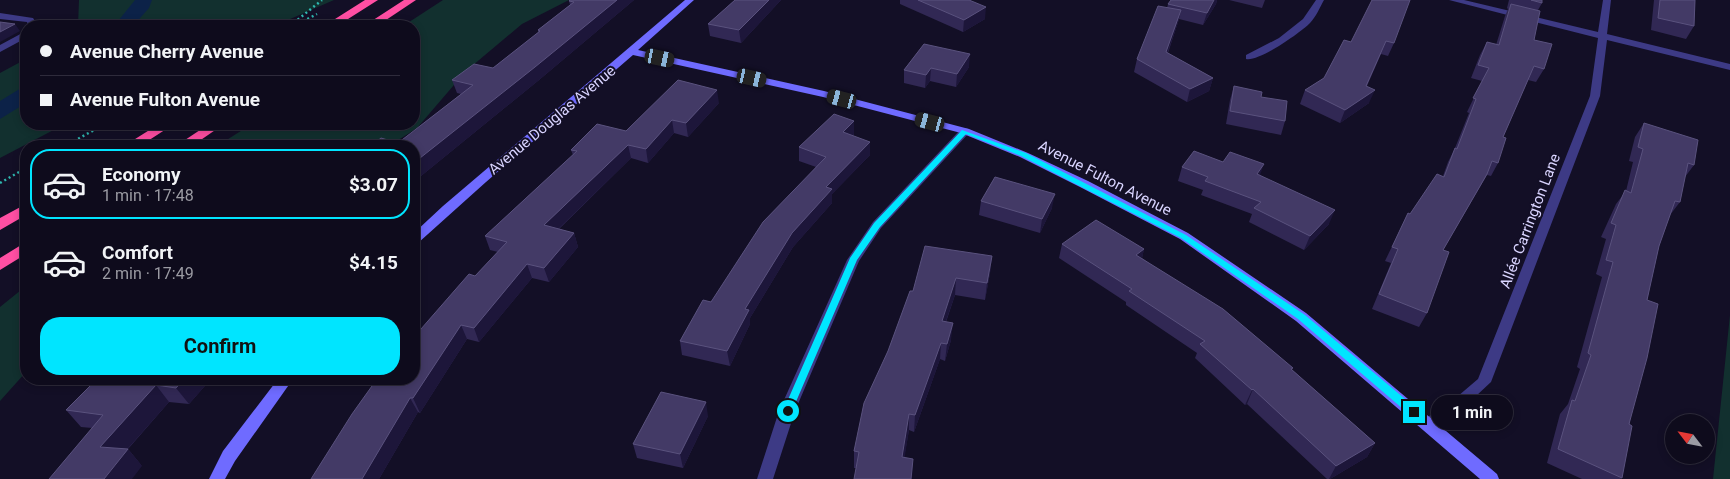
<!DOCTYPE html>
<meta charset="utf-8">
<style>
:root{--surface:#0e0b1c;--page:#171425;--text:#f1f3f6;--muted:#9b9ba3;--line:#2e2b3b;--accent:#00e5ff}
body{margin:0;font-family:Roboto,sans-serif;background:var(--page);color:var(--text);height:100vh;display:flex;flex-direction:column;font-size:19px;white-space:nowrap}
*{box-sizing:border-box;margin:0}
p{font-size:16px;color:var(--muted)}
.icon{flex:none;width:28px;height:28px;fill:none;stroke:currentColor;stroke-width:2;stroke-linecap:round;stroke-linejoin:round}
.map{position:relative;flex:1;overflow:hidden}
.details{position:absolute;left:20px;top:140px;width:400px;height:245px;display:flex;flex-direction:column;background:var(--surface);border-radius:20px;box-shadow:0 2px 8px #0003,0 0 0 1px var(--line)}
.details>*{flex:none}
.guide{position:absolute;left:20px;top:20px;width:400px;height:110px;border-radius:20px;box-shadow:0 2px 8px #0003,0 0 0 1px var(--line);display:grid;align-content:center;height:110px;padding:0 20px;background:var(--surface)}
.needle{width:32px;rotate:302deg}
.fabs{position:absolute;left:1665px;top:414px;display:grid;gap:10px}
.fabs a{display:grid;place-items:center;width:50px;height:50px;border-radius:50%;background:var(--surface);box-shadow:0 2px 8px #0003,0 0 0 1px var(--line);font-size:25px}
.end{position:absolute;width:22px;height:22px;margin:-11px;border:6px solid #00e5ff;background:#111;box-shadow:0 0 0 2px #111}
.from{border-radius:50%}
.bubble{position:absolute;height:35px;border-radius:18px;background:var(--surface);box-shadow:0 2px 8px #0003,0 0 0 1px var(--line);font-size:16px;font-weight:700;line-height:35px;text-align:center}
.car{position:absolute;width:15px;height:30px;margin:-15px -8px;border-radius:6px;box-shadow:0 0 4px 1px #0007;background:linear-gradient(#222 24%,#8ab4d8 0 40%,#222 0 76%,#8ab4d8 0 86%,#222 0)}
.guide b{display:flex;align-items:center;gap:18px;height:48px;font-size:19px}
.guide b+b{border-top:1px solid var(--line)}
.guide i{width:12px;height:12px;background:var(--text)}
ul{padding:9px 0 0;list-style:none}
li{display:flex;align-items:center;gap:15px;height:70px;margin:0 10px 8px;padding:0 10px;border:2px solid transparent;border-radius:20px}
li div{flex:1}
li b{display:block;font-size:19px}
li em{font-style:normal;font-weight:700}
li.selected{border-color:var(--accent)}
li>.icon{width:45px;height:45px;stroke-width:1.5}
.primary-button{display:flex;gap:10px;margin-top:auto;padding:10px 20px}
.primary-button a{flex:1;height:58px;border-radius:20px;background:var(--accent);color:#111;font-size:20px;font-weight:700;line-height:58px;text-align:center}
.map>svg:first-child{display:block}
</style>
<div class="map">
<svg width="1730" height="479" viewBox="0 0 1730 479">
<rect width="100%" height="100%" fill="#130f26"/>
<path fill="#12302f" d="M79,0H334L274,26H78Z
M443,0H569L522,24L466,71L417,128L389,146H217L252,124H414V26H403Z
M26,59V124H65L0,158V73Z
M26,286V372L0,401V307Z
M1730,315V479H1713Z"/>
<path fill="#0c2248" d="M135,0H152L149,8L133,26H114Z
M26,85V103L0,119V101Z"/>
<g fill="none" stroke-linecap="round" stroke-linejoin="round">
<path stroke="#2fb8b0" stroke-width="2.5" stroke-dasharray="2 3" stroke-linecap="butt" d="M290,26L322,0
M294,26L317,14
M65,146L105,124
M0,183L26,168"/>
<path fill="#3d3a85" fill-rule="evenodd" d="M0,13L33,18L38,26H28L27,22L0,19Z
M26,31V38L0,52V45Z"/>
<path fill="#3d3a85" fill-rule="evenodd" d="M1316,0H1324C1320,7 1316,17 1310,23C1300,33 1259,62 1246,59V55L1279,38L1303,19Z
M1449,0H1464L1598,32L1603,0H1611L1607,34L1730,64V70L1607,40L1600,96L1491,382L1461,410L1428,430L1423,428L1420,424L1423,420L1451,402L1478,379L1590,96L1598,38Z
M965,128L969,129L970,131L969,133L881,228L859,261L795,411L773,479H757L779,411L847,260L873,222L961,129Z"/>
<path fill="#6f6bff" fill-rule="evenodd" d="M685,0H694L638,50L824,91L969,129L1028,153L1088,181L1188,233L1306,313L1497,474L1499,479H1480L1296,321L1180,239L1080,187L1020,157L961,133L823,97L633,55L486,182L418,243L414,244V233L443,206Z
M278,379H293L235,461L225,479H209L223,451Z"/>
<path fill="#ff4fa3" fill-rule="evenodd" d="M365,0H378L337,26H324Z
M404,0H416L377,26H364Z
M159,124H174L140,146H124Z
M209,124H224L192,146H176Z
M26,204V215L0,230V218Z
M26,242V254L0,270V258Z"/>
</g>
<path fill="#312854" d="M634,0L539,80L421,176L414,174V146L398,143L461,94L457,93L452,80L493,68L538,33V30L570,5L569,1Z
M735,0H781L741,43L710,36L708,24Z
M900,0H969L985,19L963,32L900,4Z
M1171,0H1217L1216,4L1203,25L1179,19L1168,53L1213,78L1209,91L1187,102L1134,72L1137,59L1167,8L1168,4Z
M1229,0H1265L1262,8Z
M1372,0L1394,43L1388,56L1381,54L1367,86L1369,103L1340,123L1300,104L1305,90L1324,78L1351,42Z
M1509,0H1542V3L1538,10L1534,40L1544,69L1536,82L1528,80L1503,137L1498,163L1491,176L1487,175L1443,250L1427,313L1419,327L1372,309L1391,263L1385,261L1408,213L1410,214L1443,176L1448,162L1455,148L1469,113L1467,112L1482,81L1471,78L1480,55L1487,42L1496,45L1505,16L1508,9L1507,8Z
M1654,0H1695L1694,26L1686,39L1651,30Z
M924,44L969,67L956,87L930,81L925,88L904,83V70Z
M1234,86L1261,97L1285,121L1281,135L1226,124L1230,100Z
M719,103L688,137L674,133L648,163L631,158L559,229L574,233L578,247L549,282L532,278L479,342L467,339L420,413L418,412L379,479H311L475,276L498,252L490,250L485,236L573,155L571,150L626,131Z
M854,121V134L853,136L870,155L832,194V203L793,247L750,318V324L730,366L682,355L680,341L816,167L799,161V147Z
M1644,123L1694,165L1685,177L1680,202L1670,215L1659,246L1647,300L1622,478L1620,479H1582L1547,463L1560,414L1568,404L1580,369L1577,367L1602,277L1596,274L1606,239L1601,237L1616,204L1626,191L1633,162L1629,161L1635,137Z
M1182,167L1260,175L1329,224L1304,250L1249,222L1252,214L1201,195L1203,190L1178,181Z
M981,201L1052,208L1040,233L979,215Z
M1062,244L1144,249L1142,258L1292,370L1375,443L1367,457L1330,479H1327L1247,404L1245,405L1195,358L1197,353L1126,305V302L1059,258Z
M992,256L990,273L985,300L955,295L946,322L951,340L945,361L940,359L914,432L909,430L904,458L856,468H854V451L888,351L913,291Z
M211,379L189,404L169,402L128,449L142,466L92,428L81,427L66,410L104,383Z
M708,416L683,468L637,458L633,444Z"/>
<path fill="#1d163a" d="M617,0H634L539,80L421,176L415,162Z
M769,0H781L741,43L739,30Z
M1214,0H1217L1216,4L1203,25L1207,13Z
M986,7L985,19L963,32L964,20Z
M1181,10L1178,23L1163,65L1166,52Z
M15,24L20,31L0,42V32Z
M970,54L969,67L956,87L957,74Z
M931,68L930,81L925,88L926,75Z
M1213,78L1209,91L1187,102L1190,89Z
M717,90L719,103L688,137L686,123Z
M1375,90L1369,103L1340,123L1345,110Z
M672,120L674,133L648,163L646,149Z
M854,121V134L843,146V132Z
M870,142V155L832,194V203L793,247L750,318V324L730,366L727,351L745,309L792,233L826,187Z
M628,145L631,158L548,239L544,225Z
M1264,164L1259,178L1257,174Z
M1055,194L1052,208L1040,233L1042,219Z
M1335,210L1329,224L1304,250L1310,236Z
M574,233L578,247L549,282L544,268Z
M1144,249L1141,263L1136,255Z
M992,256L990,273L985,300L987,283Z
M527,264L532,278L479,342L474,328Z
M956,278L955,295L940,338L942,321Z
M953,323L951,340L945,361L947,344Z
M461,325L467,339L420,413L413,398Z
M941,343L940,359L914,432L915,415Z
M184,379H211L189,404L176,388Z
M156,385L169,402L115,463L100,447Z
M1253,389L1247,404L1245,405L1252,390Z
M410,398L418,412L379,479H362Z
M706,402L708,416L683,468L680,454Z
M909,414V430L902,474V457Z
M1375,443L1367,457L1330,479H1329L1336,466Z
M128,449L142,466L132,479H104Z
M913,459L912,479H911Z"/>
<path fill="#433a66" stroke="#5a527e" d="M570,0H617L535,67L415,162H414V146H371L381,138L398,143L473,85L452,80L474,64L493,68L540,31L538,30L574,2L569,1Z
M735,0H769L739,30L708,24Z
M918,0H969L986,7L964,20Z
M1171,0H1214L1207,13L1168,4Z
M1372,0H1410L1394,43L1386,41L1366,86L1375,90L1345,110L1305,90L1324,78L1344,40L1351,42Z
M1531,0H1542V3Z
M1660,0H1695L1694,26L1658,18Z
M1511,4L1540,11L1534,40L1552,44L1544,69L1534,66L1503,137L1506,138L1498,163L1492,161L1487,174L1443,250L1449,252L1427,313L1379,294L1398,249L1392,247L1408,213L1410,214L1437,174L1444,177L1455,148L1457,149L1476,99L1473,98L1489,68L1478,65L1487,42L1499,45Z
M1158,6L1181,10L1166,52L1213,78L1190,89L1137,59Z
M0,22L15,24L0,32Z
M924,44L970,54L957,74L931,68L926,75L904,70Z
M678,80L717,90L686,123L672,120L646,149L628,145L544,225L574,233L544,268L527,264L474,328L461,325L413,398H410L362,479H311L352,414L377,379H414V337L469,274L475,276L507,242L485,236L577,151L571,150L597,124L626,131Z
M1234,86L1262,92L1261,97L1287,101L1285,121L1230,111Z
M834,114L854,121L843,132L870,142L826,187L832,189L792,233L745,309L749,310L727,351L680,341L703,300L711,302L763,222L826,157L799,147Z
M1644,123L1698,140L1694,165L1688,163L1680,202L1675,201L1659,246L1647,300L1658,304L1647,358L1629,424L1632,426L1622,478L1558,449L1572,400L1575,401L1591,355L1588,353L1613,262L1606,260L1616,225L1611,223L1625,190L1631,193L1643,149L1638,147Z
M1194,151L1223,162L1230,152L1264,164L1257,174L1335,210L1310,236L1254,208L1261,202L1205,181L1208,177L1182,167Z
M995,177L1055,194L1042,219L981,201Z
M1096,220L1144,249L1136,255L1223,309L1293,368L1291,369L1375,443L1336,466L1253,389L1252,390L1200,344L1205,341L1129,291L1132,289L1062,244Z
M925,246L992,256L987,283L956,278L942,321L953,323L947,344L941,343L915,415L909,414L902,457L913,459L911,479H854L859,452L854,451L864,403L888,351L910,291H913Z
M108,379H184L176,388L156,385L100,447L128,449L104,479H49L103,415L66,410L94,382L104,383Z
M661,392L706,402L680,454L633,444Z"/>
<path fill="#00e5ff" d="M962,130L1026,153L1186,235L1305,315L1417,409V415H1410L1298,319L1181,238L1021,156L966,134L880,227L857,260L792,411L791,414H784L783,411L850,258L874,223Z"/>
<g text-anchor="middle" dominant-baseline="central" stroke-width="4" stroke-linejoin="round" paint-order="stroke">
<g font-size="15" fill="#d9d4ff" stroke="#130f26">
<text transform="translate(552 120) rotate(-40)">Avenue Douglas Avenue</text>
<text transform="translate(1105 178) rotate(27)">Avenue Fulton Avenue</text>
<text transform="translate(1530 221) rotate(-69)">Allée Carrington Lane</text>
</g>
</g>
</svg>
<div class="fabs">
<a><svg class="needle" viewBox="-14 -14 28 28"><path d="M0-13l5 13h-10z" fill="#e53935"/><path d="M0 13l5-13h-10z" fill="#9b9ba3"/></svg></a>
</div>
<i class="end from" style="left:788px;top:411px"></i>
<i class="end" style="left:1414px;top:412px"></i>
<div class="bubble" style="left:1431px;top:395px;width:82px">1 min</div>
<i class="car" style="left:660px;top:58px;rotate:102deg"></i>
<i class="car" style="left:752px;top:78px;rotate:103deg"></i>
<i class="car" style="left:842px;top:99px;rotate:285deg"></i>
<i class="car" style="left:930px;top:122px;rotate:285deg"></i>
<div class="guide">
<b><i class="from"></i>Avenue Cherry Avenue</b>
<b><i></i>Avenue Fulton Avenue</b>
</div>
<section class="details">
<ul>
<li class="selected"><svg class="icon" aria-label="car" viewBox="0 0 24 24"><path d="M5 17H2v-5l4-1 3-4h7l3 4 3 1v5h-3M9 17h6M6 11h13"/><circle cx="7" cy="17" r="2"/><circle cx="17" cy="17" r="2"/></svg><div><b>Economy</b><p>1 min · 17:48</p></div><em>$3.07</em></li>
<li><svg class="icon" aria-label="car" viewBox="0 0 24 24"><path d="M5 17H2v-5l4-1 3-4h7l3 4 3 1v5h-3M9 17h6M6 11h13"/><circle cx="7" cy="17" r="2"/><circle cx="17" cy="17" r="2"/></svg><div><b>Comfort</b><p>2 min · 17:49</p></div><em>$4.15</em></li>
</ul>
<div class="primary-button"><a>Confirm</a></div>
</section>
</div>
